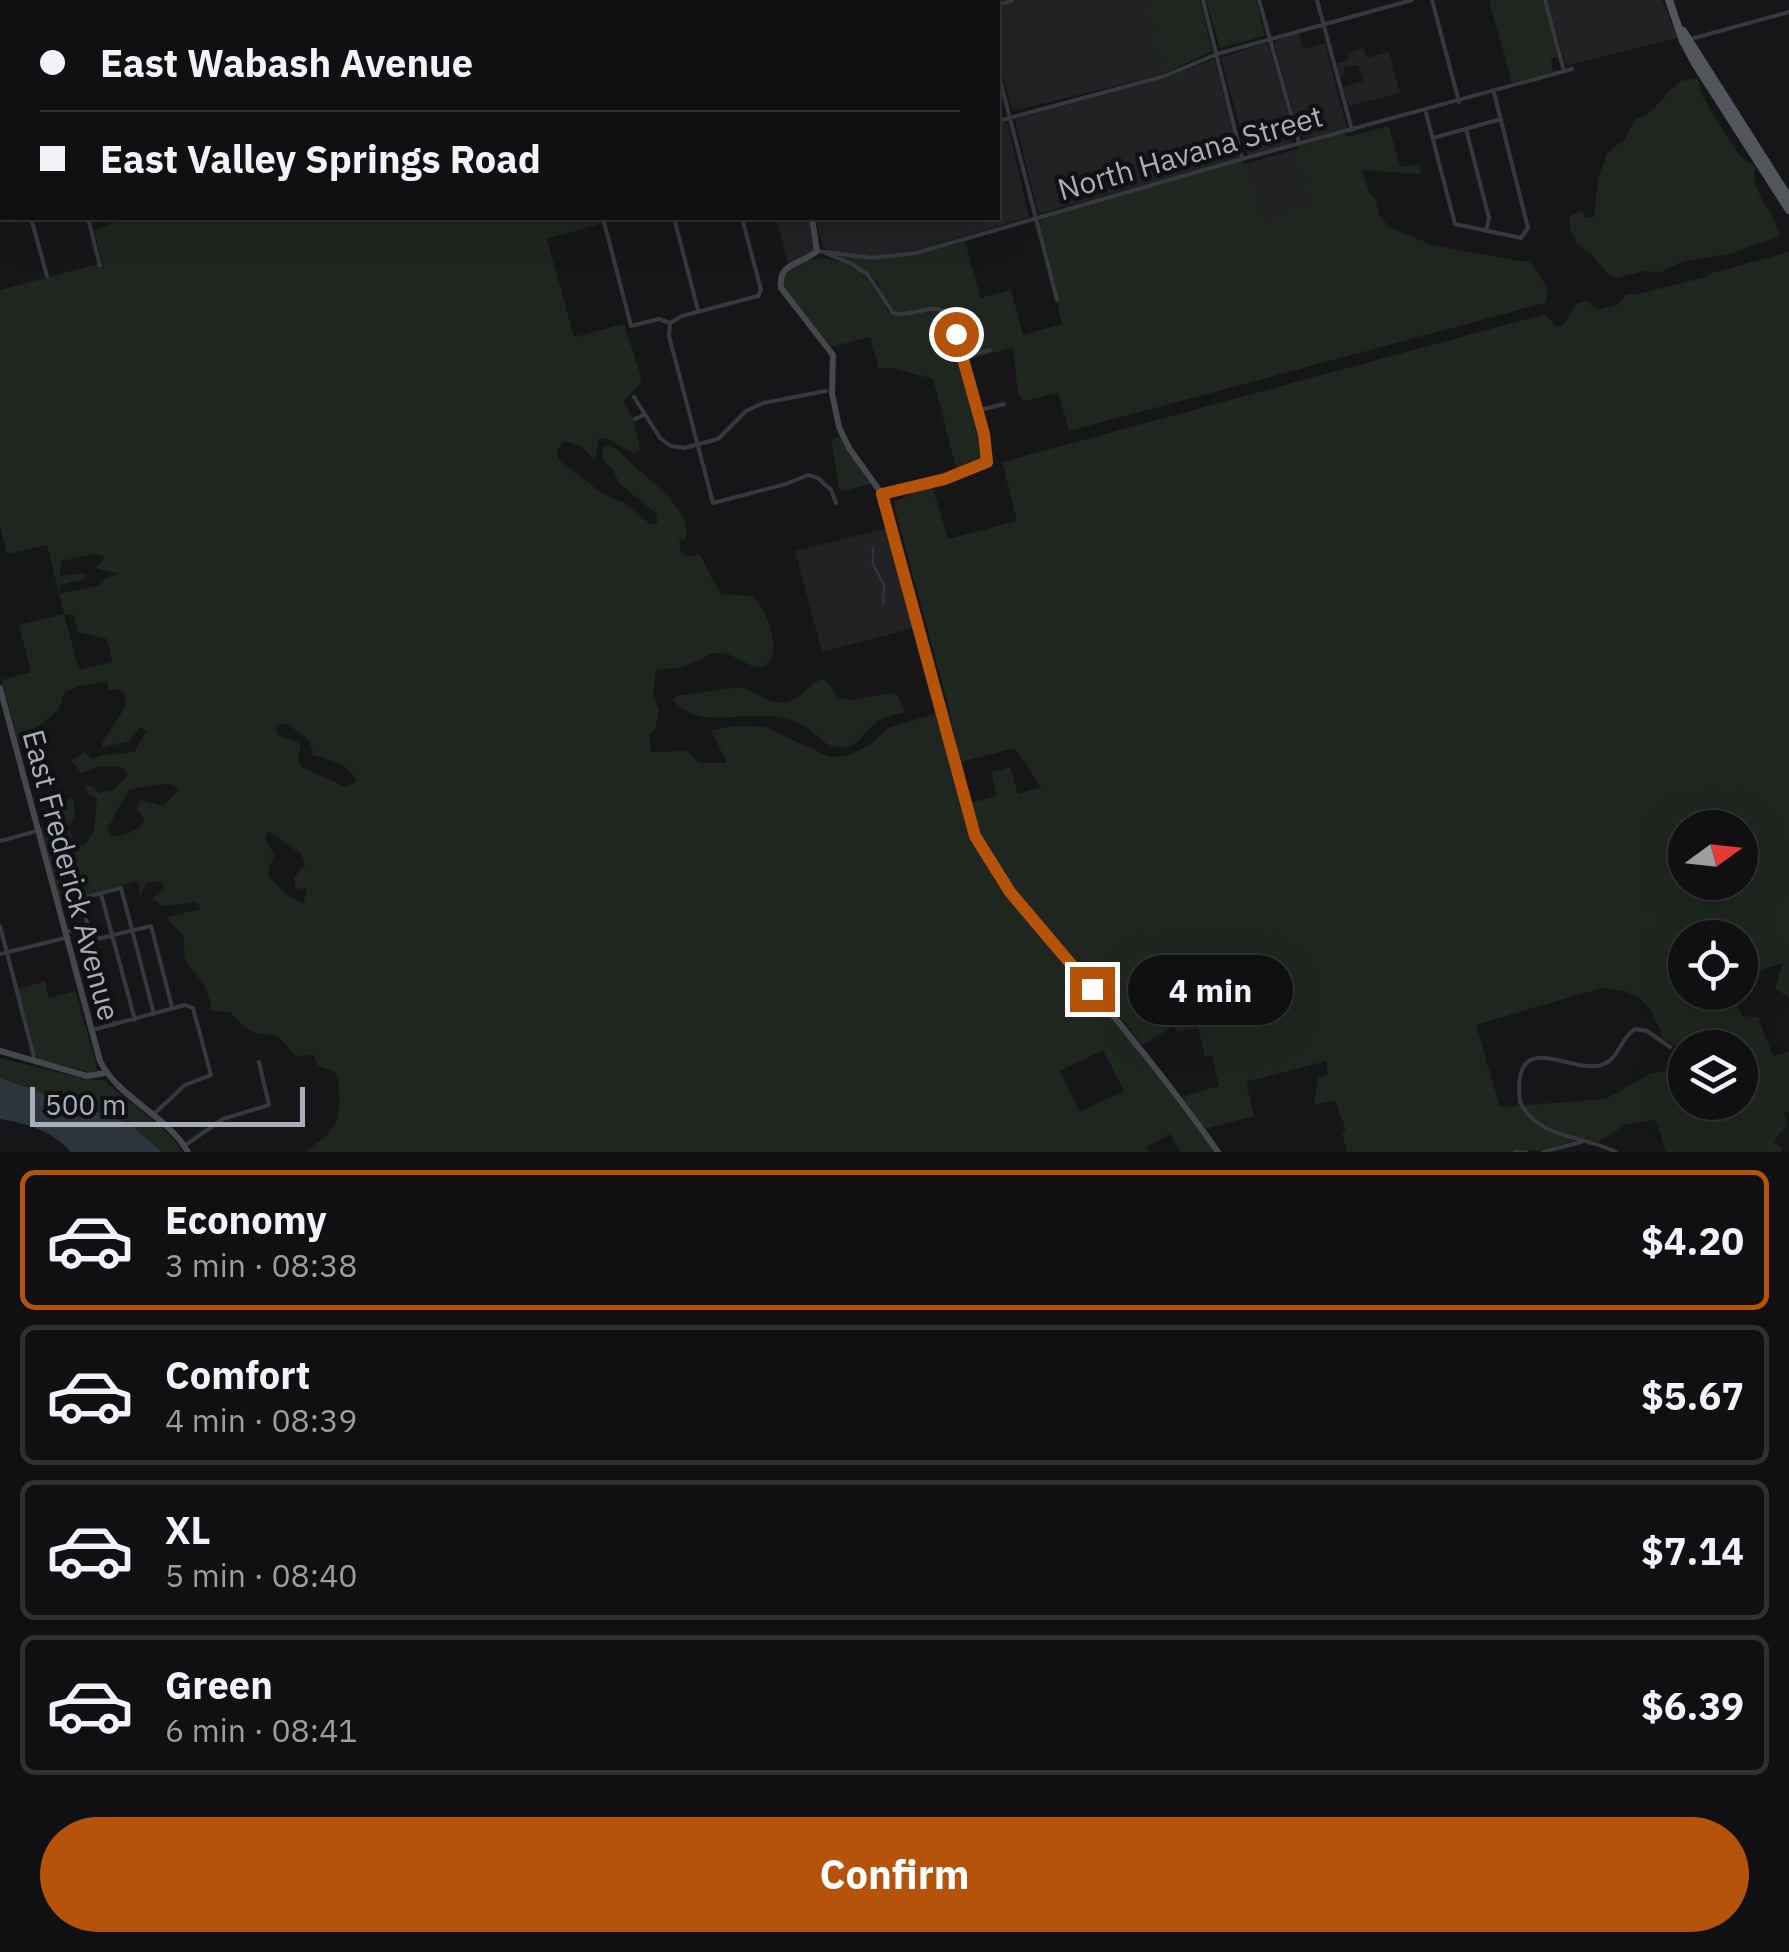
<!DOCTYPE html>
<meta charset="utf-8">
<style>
:root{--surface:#101012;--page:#1e1e20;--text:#f1f3f6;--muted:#9c9d9f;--line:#303032;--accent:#b45309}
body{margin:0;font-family:"IBM Plex Sans",sans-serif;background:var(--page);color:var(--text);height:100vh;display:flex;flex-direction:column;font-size:38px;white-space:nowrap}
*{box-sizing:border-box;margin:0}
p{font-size:32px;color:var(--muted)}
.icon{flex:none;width:55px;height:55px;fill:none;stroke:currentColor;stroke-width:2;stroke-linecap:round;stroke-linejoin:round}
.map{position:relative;height:1152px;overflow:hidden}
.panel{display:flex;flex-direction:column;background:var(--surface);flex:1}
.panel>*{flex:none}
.hud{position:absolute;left:0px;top:0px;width:1000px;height:220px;box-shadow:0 10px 40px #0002,0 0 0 2px var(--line);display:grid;align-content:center;height:220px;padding:0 40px;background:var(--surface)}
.needle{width:65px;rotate:75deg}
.fabs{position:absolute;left:1668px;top:810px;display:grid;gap:20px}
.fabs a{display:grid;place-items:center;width:90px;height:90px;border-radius:50%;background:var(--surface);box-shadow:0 10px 40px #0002,0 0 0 2px var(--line);font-size:50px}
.scale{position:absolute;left:30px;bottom:25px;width:275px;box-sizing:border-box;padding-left:10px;border:5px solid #a8adb8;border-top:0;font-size:28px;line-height:35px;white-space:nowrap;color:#a8adb8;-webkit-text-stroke:8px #111113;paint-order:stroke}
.end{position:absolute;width:45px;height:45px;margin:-22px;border:12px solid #b45309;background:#fff;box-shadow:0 0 0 5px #fff}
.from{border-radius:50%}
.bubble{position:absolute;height:70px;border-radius:35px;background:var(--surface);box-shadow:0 10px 40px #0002,0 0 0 2px var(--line);font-size:32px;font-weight:800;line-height:70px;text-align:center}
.hud b{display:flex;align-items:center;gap:35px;height:95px;font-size:38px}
.hud b+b{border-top:2px solid var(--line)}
.hud i{width:25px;height:25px;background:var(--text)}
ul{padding:18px 0 0;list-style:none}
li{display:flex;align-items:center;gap:30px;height:140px;margin:0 20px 15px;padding:0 20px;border:5px solid var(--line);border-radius:15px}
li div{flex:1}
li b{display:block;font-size:38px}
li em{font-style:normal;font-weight:800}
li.current{border-color:var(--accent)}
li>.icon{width:90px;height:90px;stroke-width:1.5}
.cta{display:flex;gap:20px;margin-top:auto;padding:20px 40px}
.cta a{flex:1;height:115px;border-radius:60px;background:var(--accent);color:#fff;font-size:40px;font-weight:800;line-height:115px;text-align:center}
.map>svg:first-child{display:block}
</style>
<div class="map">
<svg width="1789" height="1152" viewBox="0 0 1789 1152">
<rect width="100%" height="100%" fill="#161618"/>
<path fill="#222225" d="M1020,0H1144L1164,74L1012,111L998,59V8Z
M1547,0H1662L1678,38L1566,66Z
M1299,33L1304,49L1325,43L1347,129L1304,139L1299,134L1275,46L1276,41Z
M1265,43L1269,46L1295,137L1291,144L1248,156L1221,58Z
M1364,48L1367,58L1389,52L1400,93L1349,106L1343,87L1363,81L1358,65L1343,68L1345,75L1340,77L1337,63L1349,60L1348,53Z
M1214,59L1240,155L1237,159L1038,214L1015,119L1166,78Z
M1004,122L1008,125L1029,217L904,254L881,257L830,252L823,247L815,218H998V123Z
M1297,149L1312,206L1260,222L1244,164Z
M776,218H810L817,247L808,256L788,263Z
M891,527L917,627L822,652L795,551Z"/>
<path fill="#1e261f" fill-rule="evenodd" d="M144,0H540L541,2H135Z
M1144,0H1200L1212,51L1164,74Z
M1206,0H1256L1265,36L1220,48Z
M1489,0H1543L1558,57L1551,59L1553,72L1512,83Z
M1698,78C1700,83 1700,89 1702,94C1704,100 1737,153 1742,157C1746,161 1751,163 1755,167C1751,197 1773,206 1780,236L1730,254L1685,261L1658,273L1643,271L1617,278L1607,273L1594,257L1577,244L1570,229L1569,217L1580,211L1587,218L1594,217L1598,180L1607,153L1625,139L1635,120L1652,111L1672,88L1681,81Z
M1389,126L1400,167L1419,164L1421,174L1362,170L1369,193L1375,197L1379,214L1389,227L1432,245L1518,261H1530L1548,289L1545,303L1069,431L1058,393L1024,401L1018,395L1013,347L964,361L955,323L946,309C927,301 909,321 892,310C883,304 882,291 877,282C866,266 846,260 829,254C882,263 915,255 965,242L981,298L1011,290L1023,335L1062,324L1039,223L1043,218L1240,161L1244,164L1261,222L1312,206L1297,149L1299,146L1343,133L1348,137Z
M114,218H600L602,223L547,239L574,337L624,324L642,380L624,402L633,418L640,448L634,454L608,439L599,438L595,461L581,446L564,441L557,450L559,460L603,494L625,503L650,524H657L658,515L620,484L613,470L604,460L602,449L606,445L616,449C637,472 693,505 686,539L679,541L680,551L685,556L700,555L721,594L753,596C768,613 784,651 764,667H754L728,654L713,653L684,667L656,670L653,695L659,710L655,729L649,734L651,752L686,751L699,763H727L711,730L736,726L765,727L828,756L844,757L869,745L888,728L940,712L972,835L997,880L1115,1020L1215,1152H1180L1170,1134L1147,1147L1149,1152H304C340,1129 342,1118 338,1076L331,1070L317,1066L314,1055L296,1056L277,1035C254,1036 246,1031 231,1012L212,1011C210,1004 209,993 205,987C190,962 183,973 184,937L166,917L202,909L196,902L163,906L152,899L164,889L161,881L147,883L140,896L138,881L59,902L40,828L54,824L58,802L73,798L75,818L68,828L75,844L85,845L94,831L97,798L87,794L85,785L94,787L98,793L113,790L128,775L123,767L100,766L81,773L71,760L85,752L92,759C104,753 120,755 134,752L147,730L140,727L129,741L103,748L102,743L125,708V696L119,689L109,690L107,681L78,686L64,693L59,709L38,727L37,741L19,745L2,680L31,672L19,625L64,614L47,545L7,554L0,527V290L98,264L99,269L104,268L94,230L115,222ZM95,554L104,556V559L95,568L119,574L108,577L98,586L59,594L60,585L85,579L84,573L60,576L61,561ZM73,614L78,632L107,639L113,662L79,670L64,615ZM285,723C298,733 311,735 313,755C330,760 349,764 356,782L345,787L301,766L298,759L301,744L278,735L276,726ZM168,783L180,789L163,806L140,800L136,808L145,820C139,830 123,838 111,835L107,829L130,789ZM268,831C281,837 287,847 301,853L305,864L294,878L296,889L307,888L304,903C295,902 267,881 268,871C269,865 273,860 275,854L265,839ZM1103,1050L1124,1091L1080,1112L1060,1071Z
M1789,252V997L1775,989L1783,963L1740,977V938H1685V992L1734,993L1742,1016L1758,1017L1773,1056L1789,1052V1111L1784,1113L1787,1125L1773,1142L1782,1148L1781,1152H1788H1666L1656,1120L1626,1124L1599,1142L1579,1139L1540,1151L1522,1149L1515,1152H1347L1342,1132L1346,1130L1335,1100L1314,1105L1318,1078L1328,1074L1326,1061L1246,1082L1254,1116L1205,1129L1182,1097L1219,1086L1212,1056L1205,1057L1198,1028L1177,1032L1174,1026L1143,1045L989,858L978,836L970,803L997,796L991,772L1010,767L1018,794L1041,787L1015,748L960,762L948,705L894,506L895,501C910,496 918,488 932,484L948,539L1017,521L1002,462L1545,314L1556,327L1563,325L1576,304L1587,301L1598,310L1618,304L1627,294H1638L1706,277L1711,273ZM1685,828H1740V882H1685ZM1231,965L1238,986L1208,1005L1186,984L1185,977ZM1601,988C1641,991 1650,1002 1663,1039L1682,1048L1681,1070L1651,1073L1606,1099L1500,1107L1476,1025ZM1685,1048H1740V1102H1685Z
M820,258C865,263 868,279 889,313C911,321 932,301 950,319L986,459L956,468L933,379L889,367L879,369L870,337L830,347L782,286L783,273L802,261Z
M841,437L846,449L874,483L844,491L839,488L831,439Z
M823,679L830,684L838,698L849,700L892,693L897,695L905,712C896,715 883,716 876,723C865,731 860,744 846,747C823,751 817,730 799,723C792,720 783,718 776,717C741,711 697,730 672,699L680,695C697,695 730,685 745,689C761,694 770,707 790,701C805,697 808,683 823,679Z
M45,981L49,998L75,991L97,1067L95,1073L40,1060L35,1055L18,989Z
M0,1058L85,1079L104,1080C130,1106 163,1120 182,1152H162L128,1123L0,1078Z"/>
<path fill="#2c353c" d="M0,1078L128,1123L162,1152H71C51,1130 28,1124 0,1119Z"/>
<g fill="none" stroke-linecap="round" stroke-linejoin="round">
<path stroke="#2c353c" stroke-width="2.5" d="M873,548V564L884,585L883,604"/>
<path stroke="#37383d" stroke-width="4" d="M28,0L29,2
M84,0V2
M543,0V2
M617,0L618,2
M685,0L686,2
M836,0L837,2
M920,0V2
M1203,0L1242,159
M1259,0L1299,143
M1317,0L1352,130
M1432,0L1459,102
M1545,0L1564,71
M580,2L590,0
M998,5L1013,0
M1687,40L1789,12
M998,72L1057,300
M0,104L2,113
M1426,113L1455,224L1521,238L1528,228L1494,93
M998,121L1165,76L1217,54L1412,0
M1466,129L1489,218L1486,231
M1433,138L1501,119
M0,162L2,161
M31,218L47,276
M88,218L100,266
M603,218L631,326L659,319L670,323L682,316L758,296L761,290L742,218
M674,218L698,310
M817,251L872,258L916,253L1242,159L1572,69
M825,253L852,264L868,275L893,313C912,318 930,302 948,313L985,440L988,460C973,479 908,488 882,494
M670,323L669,336L713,503L786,484L808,475L818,478L831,490L836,503
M962,357L990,350
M634,397L660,438L671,446L684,448L718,439L746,411L763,403L826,391
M976,411L1004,404
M635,419L645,414
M0,841L37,831
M101,894L135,1020
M0,926L35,1061
M68,931H77L97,939L151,926L172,1007
M0,954L65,938
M114,1025L81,900L86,897L121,888L154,1014
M92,1030L185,1005L193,1008L211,1075L185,1085L155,1113
M184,1146L223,1119L269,1105L259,1062
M1515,1152H1526
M1543,1152L1581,1142
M1616,1152C1583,1135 1539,1140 1520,1102C1511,1022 1575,1078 1604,1064C1620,1057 1620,1038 1635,1029L1647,1031L1670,1047"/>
<path stroke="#45474d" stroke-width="6" d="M755,0V2
M123,2L132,0
M0,35L2,34
M812,218L817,251C802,265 778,261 781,288L833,355L832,393L839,427L849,448L882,494L975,836C1001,889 1044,932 1081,977C1129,1034 1175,1091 1218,1152
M0,688L100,1061C120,1100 165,1113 188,1152
M0,1051L87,1076L105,1073"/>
<path stroke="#53555c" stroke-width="8" d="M1669,0L1683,41L1696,65L1789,210
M1683,31L1789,198"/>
</g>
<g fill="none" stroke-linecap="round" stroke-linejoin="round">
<path stroke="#b45309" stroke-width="12" d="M956,334L984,434L987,462L945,479L882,494L975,836L1010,892L1092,989"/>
</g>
<g text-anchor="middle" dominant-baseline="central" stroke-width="9" stroke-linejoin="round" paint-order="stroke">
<g font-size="30" fill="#a8adb8" stroke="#111113">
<text transform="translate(1190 152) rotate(-16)">North Havana Street</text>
<text transform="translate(72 875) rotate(75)">East Frederick Avenue</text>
</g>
</g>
</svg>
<div class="fabs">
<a><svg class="needle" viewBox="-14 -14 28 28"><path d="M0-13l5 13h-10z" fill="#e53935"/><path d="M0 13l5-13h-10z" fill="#9c9d9f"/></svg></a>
<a><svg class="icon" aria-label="locate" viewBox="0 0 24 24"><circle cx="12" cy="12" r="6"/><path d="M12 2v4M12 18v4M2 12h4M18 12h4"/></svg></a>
<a><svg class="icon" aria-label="layers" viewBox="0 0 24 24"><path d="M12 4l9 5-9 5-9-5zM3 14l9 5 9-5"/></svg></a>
</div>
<div class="scale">500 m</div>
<i class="end from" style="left:956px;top:334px"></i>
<i class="end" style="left:1092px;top:989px"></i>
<div class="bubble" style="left:1128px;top:955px;width:165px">4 min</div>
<div class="hud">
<b><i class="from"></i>East Wabash Avenue</b>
<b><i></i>East Valley Springs Road</b>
</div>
</div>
<section class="panel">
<ul>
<li class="current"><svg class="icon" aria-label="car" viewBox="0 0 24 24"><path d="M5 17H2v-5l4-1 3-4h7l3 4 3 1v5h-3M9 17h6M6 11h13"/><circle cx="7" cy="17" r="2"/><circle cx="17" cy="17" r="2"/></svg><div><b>Economy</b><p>3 min · 08:38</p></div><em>$4.20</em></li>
<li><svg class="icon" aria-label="car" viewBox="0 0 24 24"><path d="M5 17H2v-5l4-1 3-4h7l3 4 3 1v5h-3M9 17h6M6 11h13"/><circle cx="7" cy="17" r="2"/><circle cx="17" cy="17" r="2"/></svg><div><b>Comfort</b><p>4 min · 08:39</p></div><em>$5.67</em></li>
<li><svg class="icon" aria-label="car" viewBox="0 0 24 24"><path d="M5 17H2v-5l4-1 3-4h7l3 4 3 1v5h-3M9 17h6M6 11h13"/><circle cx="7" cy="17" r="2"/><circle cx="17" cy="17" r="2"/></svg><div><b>XL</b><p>5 min · 08:40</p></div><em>$7.14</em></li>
<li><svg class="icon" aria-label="car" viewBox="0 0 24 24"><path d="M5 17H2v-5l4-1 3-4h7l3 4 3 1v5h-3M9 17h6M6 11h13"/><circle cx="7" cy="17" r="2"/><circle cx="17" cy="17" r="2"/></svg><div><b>Green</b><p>6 min · 08:41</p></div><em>$6.39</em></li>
</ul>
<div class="cta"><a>Confirm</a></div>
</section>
